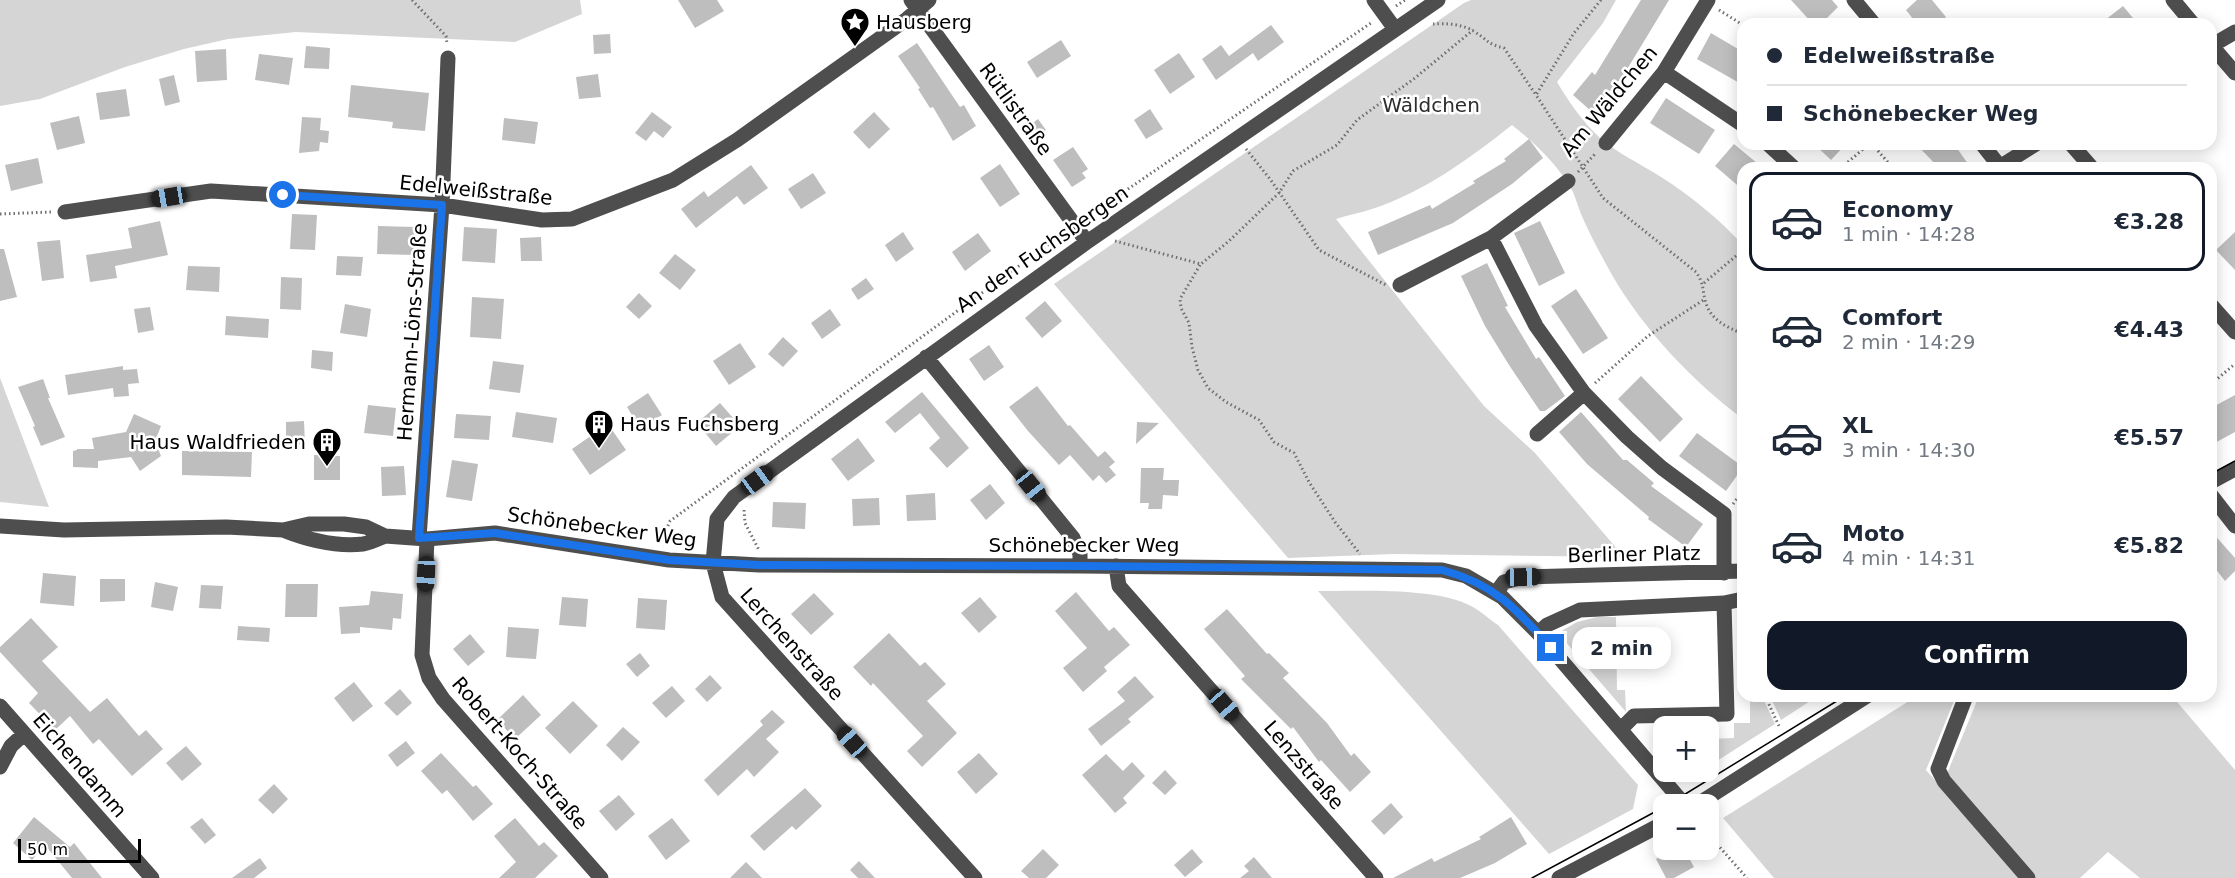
<!DOCTYPE html>
<meta charset="utf-8">
<style>
:root{--surface:#fff;--page:#f6f6f7;--text:#1f2937;--muted:#747a83;--line:#e0e1e3;--accent:#111827}
body{margin:0;font-family:"DejaVu Sans",sans-serif;background:var(--page);color:var(--text);height:100vh;display:flex;flex-direction:column;font-size:22px;white-space:nowrap}
*{box-sizing:border-box;margin:0}
p{font-size:20px;color:var(--muted)}
.icon{flex:none;width:33px;height:33px;fill:none;stroke:currentColor;stroke-width:2;stroke-linecap:round;stroke-linejoin:round}
.map{position:relative;flex:1;overflow:hidden}
.side{position:absolute;left:1737px;top:162px;width:480px;height:540px;display:flex;flex-direction:column;background:var(--surface);border-radius:18px;box-shadow:0 3px 15px #0003}
.side>*{flex:none}
.hud{position:absolute;left:1737px;top:18px;width:480px;height:132px;border-radius:18px;box-shadow:0 3px 15px #0003;display:grid;align-content:center;height:132px;padding:0 30px;background:var(--surface)}
.tools{position:absolute;left:1653px;top:716px;display:grid;gap:12px}
.tools a{display:grid;place-items:center;width:66px;height:66px;border-radius:12px;background:var(--surface);box-shadow:0 3px 15px #0003;font-size:30px}
.scale{position:absolute;left:18px;bottom:15px;width:123px;box-sizing:border-box;padding-left:6px;border:3px solid #000;border-top:0;font-size:16px;line-height:21px;white-space:nowrap;color:#000;-webkit-text-stroke:4px #fff;paint-order:stroke}
.end{position:absolute;width:27px;height:27px;margin:-14px;border:8px solid #1a73e8;background:#fff;box-shadow:0 0 0 3px #fff}
.from{border-radius:50%}
.bubble{position:absolute;height:42px;border-radius:18px;background:var(--surface);box-shadow:0 3px 15px #0003;font-size:20px;font-weight:700;line-height:42px;text-align:center}
.car{position:absolute;width:18px;height:36px;margin:-18px -9px;border-radius:8px;box-shadow:0 0 4px 2px #0007;background:linear-gradient(#222 24%,#8ab4d8 0 40%,#222 0 76%,#8ab4d8 0 86%,#222 0)}
.hud b{display:flex;align-items:center;gap:21px;height:57px;font-size:22px}
.hud b+b{border-top:2px solid var(--line)}
.hud i{width:15px;height:15px;background:var(--text)}
ul{padding:10px 0 0;list-style:none}
li{display:flex;align-items:center;gap:18px;height:99px;margin:0 12px 9px;padding:0 18px;border:3px solid transparent;border-radius:18px}
li div{flex:1}
li b{display:block;font-size:22px}
li em{font-style:normal;font-weight:700}
li.active{border-color:var(--accent)}
li>.icon{width:54px;height:54px;stroke-width:1.5}
.button{display:flex;gap:12px;margin-top:auto;padding:12px 30px}
.button a{flex:1;height:69px;border-radius:18px;background:var(--accent);color:#fff;font-size:24px;font-weight:700;line-height:69px;text-align:center}
.map>svg:first-child{display:block}
</style>
<div class="map">
<svg width="2235" height="878" viewBox="0 0 2235 878">
<rect width="100%" height="100%" fill="#fff"/>
<path fill="#d5d5d5" d="M0,0H580L582,14L515,42L296,32L228,39L184,49L125,67L40,99L0,106Z
M1471,0H1616L1603,23L1557,82C1569,102 1582,121 1599,137C1618,154 1641,164 1661,177C1691,196 1719,219 1743,245V419C1691,380 1645,331 1612,275C1601,255 1590,235 1581,214C1578,207 1576,199 1573,192C1558,165 1536,144 1512,125C1469,159 1424,192 1372,209C1360,213 1348,215 1336,219L1484,406L1535,453L1624,557L1394,554L1288,558L1054,284L1464,3Z
M0,378L49,507L0,502Z
M1318,591C1358,591 1437,587 1471,606C1481,611 1489,619 1498,625L1638,785L1633,809L1549,854Z
M1597,617H1616L1617,690H1625L1626,712L1558,633L1577,622Z
M1750,696H1762L1775,724L1709,766V739L1734,738V723H1750Z
M1770,696H1818L1781,720Z
M1917,696H1956L1926,770L2021,878H1774L1723,818Z
M1979,696H2172L2235,770V878H2140L2108,852L2080,878H2033L1946,776Z"/>
<path fill="#bebebe" d="M678,0H717L724,11L695,28Z
M1641,0H1669L1623,76L1592,112L1573,95L1592,72L1595,75Z
M1791,0H1832L1838,7L1821,24H1813Z
M1917,0H1932L1946,17L1938,24H1917L1906,10Z
M2123,6L2138,24H2100Z
M1271,25L1284,42L1258,61L1253,53L1216,80L1202,59L1221,45L1229,56Z
M1711,33L1743,52V85L1697,59Z
M610,34L611,53L594,54L593,35Z
M1061,40L1071,56L1037,78L1027,62Z
M917,43L960,107L964,105L976,126L953,141L933,107L930,108L918,89L920,88L898,56Z
M306,46L330,48L329,69L304,68Z
M226,49L227,80L197,82L195,51Z
M1179,53L1195,77L1170,94L1154,70Z
M259,54L293,58L289,85L255,80Z
M598,74L601,97L579,99L576,77Z
M174,75L180,102L165,106L159,79Z
M351,85L429,93L425,131L392,128L393,122L348,117Z
M126,89L130,116L100,120L96,93Z
M1666,98L1715,130L1699,154L1650,123Z
M1150,109L1163,129L1146,139L1134,120Z
M652,112L672,127L663,138L654,131L646,141L635,133Z
M874,112L890,129L869,149L853,132Z
M79,116L85,143L57,150L50,123Z
M302,117L321,118L320,130L329,131L328,143L320,142L319,151L299,153Z
M504,118L538,122L535,144L502,140Z
M1038,119L1046,130L1034,139L1026,128Z
M1529,139L1543,158L1512,184L1453,223L1378,255L1368,232L1430,205L1432,209L1475,183L1473,181L1506,161L1504,159Z
M1734,144L1763,168H1743V190L1715,166Z
M1814,144H1846L1831,160Z
M1916,144H1954L1971,168H1939Z
M1073,147L1088,169L1082,173L1086,178L1072,187L1053,160Z
M38,158L43,183L11,191L5,165Z
M1000,164L1020,194L1000,207L980,178Z
M751,165L768,188L744,205L737,196L696,228L681,209L704,191L708,197Z
M813,173L826,193L801,209L788,189Z
M292,214L317,215L315,250L290,249Z
M160,221L168,255L115,266L117,278L90,282L86,255L132,248L128,228Z
M1540,221L1565,273L1539,286L1514,233Z
M378,226L415,227L414,255L377,254Z
M464,227L497,229L495,263L462,261Z
M903,232L914,249L896,262L885,245Z
M2235,232V270L2216,250Z
M978,233L991,251L965,271L952,252Z
M541,237L542,261H521L520,238Z
M60,240L64,278L42,281L37,242Z
M0,249H4L17,297L0,301Z
M675,254L696,270L680,290L659,273Z
M337,256L363,257L361,276L336,275Z
M1487,263L1508,306L1505,307L1536,359L1539,357L1565,396L1545,411H1540L1509,365L1485,326L1461,276Z
M188,266L220,267L219,292L186,290Z
M281,277L302,278L301,310L280,309Z
M866,278L874,289L858,300L851,289Z
M1576,289L1608,338L1583,354L1551,306Z
M639,293L652,306L639,319L626,307Z
M472,297L504,299L501,339L470,337Z
M1045,301L1062,321L1042,338L1025,318Z
M345,304L371,309L367,337L340,333Z
M150,307L154,330L138,333L134,309Z
M830,309L841,325L822,339L811,323Z
M226,316L269,319L268,338L225,335Z
M783,337L798,351L783,367L768,354Z
M740,343L756,367L729,385L713,361Z
M989,345L1004,367L984,381L969,359Z
M312,350L333,352L332,371L311,368Z
M493,361L524,365L520,393L489,389Z
M123,366V370L137,369L139,383L128,384L129,396L114,397L113,388L68,395L65,375Z
M1641,376L1683,419L1660,442L1618,399Z
M43,379L50,398H48L65,437L41,446L33,427L35,426L18,387Z
M1037,386L1068,426L1070,425L1098,457L1105,451L1115,462L1109,467L1116,475L1106,483L1099,475L1093,481L1070,455L1059,465L1028,431L1009,407Z
M922,392L969,448L947,468L929,448L940,438L920,413L895,433L885,422Z
M648,393L662,415L640,428L627,407Z
M2235,395V432L2211,445V408Z
M720,403L740,426L716,446L697,423Z
M368,405L396,408L393,436L364,433Z
M516,412L557,418L553,443L512,437Z
M1581,412L1623,460H1627L1654,483L1651,486L1703,524L1686,547L1648,519L1649,517L1587,464L1559,432Z
M134,414L161,426L155,441L161,456L140,471L131,457L98,461V468L73,467V451L77,450V449H94L92,438L126,432Z
M456,414L491,416L489,440L454,438Z
M304,421L305,445H286V422Z
M1137,422L1159,423L1136,444Z
M608,424L626,450L590,475L572,449Z
M1697,433L1743,467L1726,491L1679,456Z
M858,438L875,461L848,481L831,459Z
M182,451L252,452L251,477L182,475Z
M314,455L340,456V480H314Z
M452,460L478,464L472,501L446,497Z
M404,466L406,495L382,496L381,467Z
M1141,468H1164L1163,480H1179L1178,496L1163,495L1162,509H1148L1149,503H1140Z
M990,484L1005,503L986,520L970,500Z
M935,493L936,520L907,521L906,495Z
M879,498L880,525L853,526L852,499Z
M773,502L806,503L805,529L772,527Z
M2211,531L2235,558V571L2225,581L2211,563Z
M43,573L76,576L74,606L40,603Z
M100,579H125V601L100,602Z
M155,582L178,587L173,611L151,607Z
M286,584H318L317,617H285Z
M201,585L223,586L221,609L199,608Z
M371,591L403,594L401,619L393,618L392,630L360,627V633L341,634L339,607L369,605Z
M1076,592L1109,631L1114,627L1130,645L1104,667L1107,671L1083,692L1063,668L1087,648L1055,611Z
M814,593L834,614L811,635L791,614Z
M562,597L588,599L586,627L559,625Z
M980,597L997,617L979,633L961,613Z
M638,598L667,600L665,630L636,628Z
M1227,609L1267,654L1269,653L1289,673L1283,678L1327,723L1351,756L1354,753L1371,772L1350,792L1321,760L1319,762L1293,727L1291,729L1241,679L1245,676L1204,629Z
M31,618L58,647L42,661L90,712L107,698L139,736L146,730L163,749L132,776L99,739L93,744L70,716L55,730L29,703L38,693L0,652V647Z
M238,626L270,628L269,642L237,640Z
M508,627L539,629L536,659L506,657Z
M889,633L920,666L925,662L946,684L927,701L957,733L922,767L907,751L923,736L873,683L871,686L853,667Z
M470,634L485,652L468,666L453,649Z
M640,653L650,666L637,677L626,664Z
M710,675L722,688L707,702L695,689Z
M1135,676L1154,697L1128,719L1131,722L1101,746L1088,729L1125,701L1117,692Z
M354,682L373,706L353,722L334,698Z
M672,686L685,701L666,718L652,703Z
M400,689L412,703L397,716L384,703Z
M523,695L541,715L515,739L497,720Z
M573,701L598,726L570,754L545,728Z
M772,710L785,722L766,739L779,752L754,777L747,769L718,796L704,780L763,725L760,721Z
M623,727L640,742L622,761L606,745Z
M406,741L415,753L397,767L388,755Z
M186,746L202,764L182,781L166,763Z
M441,753L473,787L476,785L493,804L473,821L447,790L442,794L421,771Z
M979,753L998,774L976,794L957,772Z
M1106,754L1123,771L1132,762L1145,776L1123,798L1127,803L1115,813L1082,775Z
M1165,770L1177,783L1165,795L1152,783Z
M274,784L288,799L273,814L258,800Z
M805,788L822,806L796,830L792,826L764,851L750,836Z
M619,795L635,814L616,831L599,811Z
M1391,803L1403,817L1384,835L1371,821Z
M34,817L70,847L74,843L102,878H72L45,845L32,860L13,843Z
M1511,817L1527,844L1495,863L1460,878H1393L1432,858L1434,862L1481,839L1479,837Z
M202,818L216,835L205,844L190,827Z
M515,818L539,846L544,842L558,856L535,878H499L516,862L494,836Z
M672,818L690,841L666,860L648,836Z
M1043,849L1059,865L1046,878H1029L1021,871Z
M1192,849L1203,862L1185,877L1174,865Z
M1675,849H1684L1694,867L1674,878H1666L1656,859Z
M1254,857L1272,878H1240L1249,871L1244,866Z
M260,858L267,868L254,878H232Z
M859,861L875,878H858L850,870Z
M746,862L762,878H730Z"/>
<g fill="none" stroke-linecap="round" stroke-linejoin="round">
<path stroke="#707070" stroke-width="3" stroke-dasharray="1.5 3" stroke-linecap="butt" d="M412,0L446,36L447,44
M1601,0L1574,33L1536,95L1603,198L1696,272C1704,284 1702,287 1705,300C1710,320 1725,326 1743,334
M1396,6L1405,0
M1719,10L1743,25
M1433,24C1446,23 1463,24 1475,32C1488,40 1487,44 1504,48L1536,95
M1872,144L1893,168
M1246,149L1270,179L1319,250L1386,285
M1841,168L1869,144
M1578,172L1596,153
M0,214L51,212
M1087,217L1371,23
M1115,241L1201,264L1229,241L1279,193L1293,171L1337,145L1357,120L1415,78L1473,30
M1200,265L1180,299L1181,308L1189,323L1192,347L1198,370L1208,388L1226,402L1259,420L1274,442L1294,453L1309,482L1335,522L1360,554
M1704,283L1743,250
M1595,383L1648,336L1705,299
M2211,384L2235,364
M1733,504L1743,491
M744,510L745,523L759,550
M666,530L670,521L1064,233
M1765,696L1779,726
M1708,834L1747,878"/>
<path stroke="#4e4e4e" stroke-width="15" d="M911,0L1087,242
M1374,0L1395,29
M1854,0L1874,24
M2173,0L2193,24
M2211,45L2235,73
M2211,46L2235,32
M1664,72L1743,125
M1606,143L1664,72L1708,0
M1768,144L1794,168
M1982,144L2001,168
M2071,144L2092,168
M2001,166L2036,144
M65,212L211,191L442,205L542,220L572,219L673,180L737,140L907,19L929,0
M1491,238L1536,326L1584,393L1627,437L1662,468L1724,514V573
M1400,285L1491,238L1568,181
M2211,305L2235,332
M926,357L1073,538L1080,554V566
M1537,434L1584,393
M2211,482L2235,469
M2211,495L2235,526
M0,526L64,530L226,527L283,530L309,524H344L366,527L385,536L427,539L495,533L669,560L759,565L1080,566L1442,570L1466,576L1502,597L1538,633L1684,804
M283,530C308,540 335,547 363,544C370,543 378,539 385,536
M419,538L442,205L448,58
M427,539L422,655L429,678L443,699L601,878
M1116,566L1119,586L1376,878
M1496,593L1504,582L1523,577L1743,571
M1724,603L1743,599
M1538,633L1547,625L1580,610L1724,603L1727,714L1634,716L1621,729
M1966,696L1938,769L1944,781L2028,878
M0,706L152,878
M0,767L11,746L24,734
M1698,804L1867,696
M975,878L722,597L713,563L717,519L734,497L1087,242L1438,0
M1559,878L1664,823"/>
<path stroke="#000" stroke-width="1.5" d="M2211,474L2235,461
M1669,804L1845,696
M1532,878L1664,807"/>
</g>
<g fill="none" stroke-linecap="round" stroke-linejoin="round">
<path stroke="#1a73e8" stroke-width="8" d="M283,195L442,205L419,538L495,533L669,560L759,565L1080,566L1442,570C1494,584 1516,608 1551,648"/>
</g>
<defs>
<g id="sight-pin" transform="scale(1.5)"><path d="M0 17L-7.5 6A9.5 9.5 0 1 1 7.5 6Z" fill="#000" stroke="#fff"/><path d="M0-6L1.8-2.2L6-1.7L2.9 1.2L3.7 5.4L0 3.3L-3.7 5.4L-2.9 1.2L-6-1.7L-1.8-2.2Z" fill="#fff"/></g>
<g id="building-pin" transform="scale(1.5)"><path d="M0 17L-7.5 6A9.5 9.5 0 1 1 7.5 6Z" fill="#000" stroke="#fff"/><path d="M-4-6H4V6H1V3H-1V6H-4ZM-2.5-4.3h1.7v1.8h-1.7ZM.8-4.3h1.7v1.8H.8ZM-2.5-1h1.7V.8h-1.7ZM.8-1h1.7V.8H.8Z" fill="#fff"/></g>
</defs>
<g fill-rule="evenodd">
<use href="#sight-pin" x="855" y="22"/>
<use href="#building-pin" x="599" y="424"/>
<use href="#building-pin" x="327" y="442"/>
</g>
<g text-anchor="middle" dominant-baseline="central" stroke-width="5" stroke-linejoin="round" paint-order="stroke">
<g font-size="20" fill="#000" stroke="#fff" text-anchor="start">
<text x="876" y="22">Hausberg</text>
<text x="620" y="424">Haus Fuchsberg</text>
<text x="306" y="442" text-anchor="end">Haus Waldfrieden</text>
</g>
<g font-size="20" fill="#000" stroke="#fff">
<text transform="translate(1609 101) rotate(-50)">Am Wäldchen</text>
<text transform="translate(1016 109) rotate(54)">Rütlistraße</text>
<text transform="translate(476 190) rotate(6)">Edelweißstraße</text>
<text transform="translate(1042 249) rotate(-35)">An den Fuchsbergen</text>
<text transform="translate(412 332) rotate(-86)">Hermann-Löns-Straße</text>
<text transform="translate(602 527) rotate(8)">Schönebecker Weg</text>
<text x="1084" y="545">Schönebecker Weg</text>
<text transform="translate(1634 554) rotate(-1)">Berliner Platz</text>
<text transform="translate(792 644) rotate(48)">Lerchenstraße</text>
<text transform="translate(520 753) rotate(49)">Robert-Koch-Straße</text>
<text transform="translate(80 765) rotate(49)">Eichendamm</text>
<text transform="translate(1304 765) rotate(49)">Lenzstraße</text>
</g>
<g font-size="20" fill="#2c2c2c" stroke="#fff">
<text x="1431" y="105">Wäldchen</text>
</g>
</g>
</svg>
<div class="tools">
<a>+</a>
<a>−</a>
</div>
<div class="scale">50 m</div>
<i class="end from" style="left:283px;top:195px"></i>
<i class="end" style="left:1551px;top:648px"></i>
<div class="bubble" style="left:1572px;top:627px;width:99px">2 min</div>
<i class="car" style="left:169px;top:197px;rotate:261deg"></i>
<i class="car" style="left:757px;top:480px;rotate:54deg"></i>
<i class="car" style="left:1031px;top:486px;rotate:141deg"></i>
<i class="car" style="left:426px;top:574px;rotate:183deg"></i>
<i class="car" style="left:1523px;top:577px;rotate:89deg"></i>
<i class="car" style="left:1224px;top:705px;rotate:139deg"></i>
<i class="car" style="left:852px;top:742px;rotate:318deg"></i>
<div class="hud">
<b><i class="from"></i>Edelweißstraße</b>
<b><i></i>Schönebecker Weg</b>
</div>
<section class="side">
<ul>
<li class="active"><svg class="icon" aria-label="car" viewBox="0 0 24 24"><path d="M5 17H2v-5l4-1 3-4h7l3 4 3 1v5h-3M9 17h6M6 11h13"/><circle cx="7" cy="17" r="2"/><circle cx="17" cy="17" r="2"/></svg><div><b>Economy</b><p>1 min · 14:28</p></div><em>€3.28</em></li>
<li><svg class="icon" aria-label="car" viewBox="0 0 24 24"><path d="M5 17H2v-5l4-1 3-4h7l3 4 3 1v5h-3M9 17h6M6 11h13"/><circle cx="7" cy="17" r="2"/><circle cx="17" cy="17" r="2"/></svg><div><b>Comfort</b><p>2 min · 14:29</p></div><em>€4.43</em></li>
<li><svg class="icon" aria-label="car" viewBox="0 0 24 24"><path d="M5 17H2v-5l4-1 3-4h7l3 4 3 1v5h-3M9 17h6M6 11h13"/><circle cx="7" cy="17" r="2"/><circle cx="17" cy="17" r="2"/></svg><div><b>XL</b><p>3 min · 14:30</p></div><em>€5.57</em></li>
<li><svg class="icon" aria-label="car" viewBox="0 0 24 24"><path d="M5 17H2v-5l4-1 3-4h7l3 4 3 1v5h-3M9 17h6M6 11h13"/><circle cx="7" cy="17" r="2"/><circle cx="17" cy="17" r="2"/></svg><div><b>Moto</b><p>4 min · 14:31</p></div><em>€5.82</em></li>
</ul>
<div class="button"><a>Confirm</a></div>
</section>
</div>
